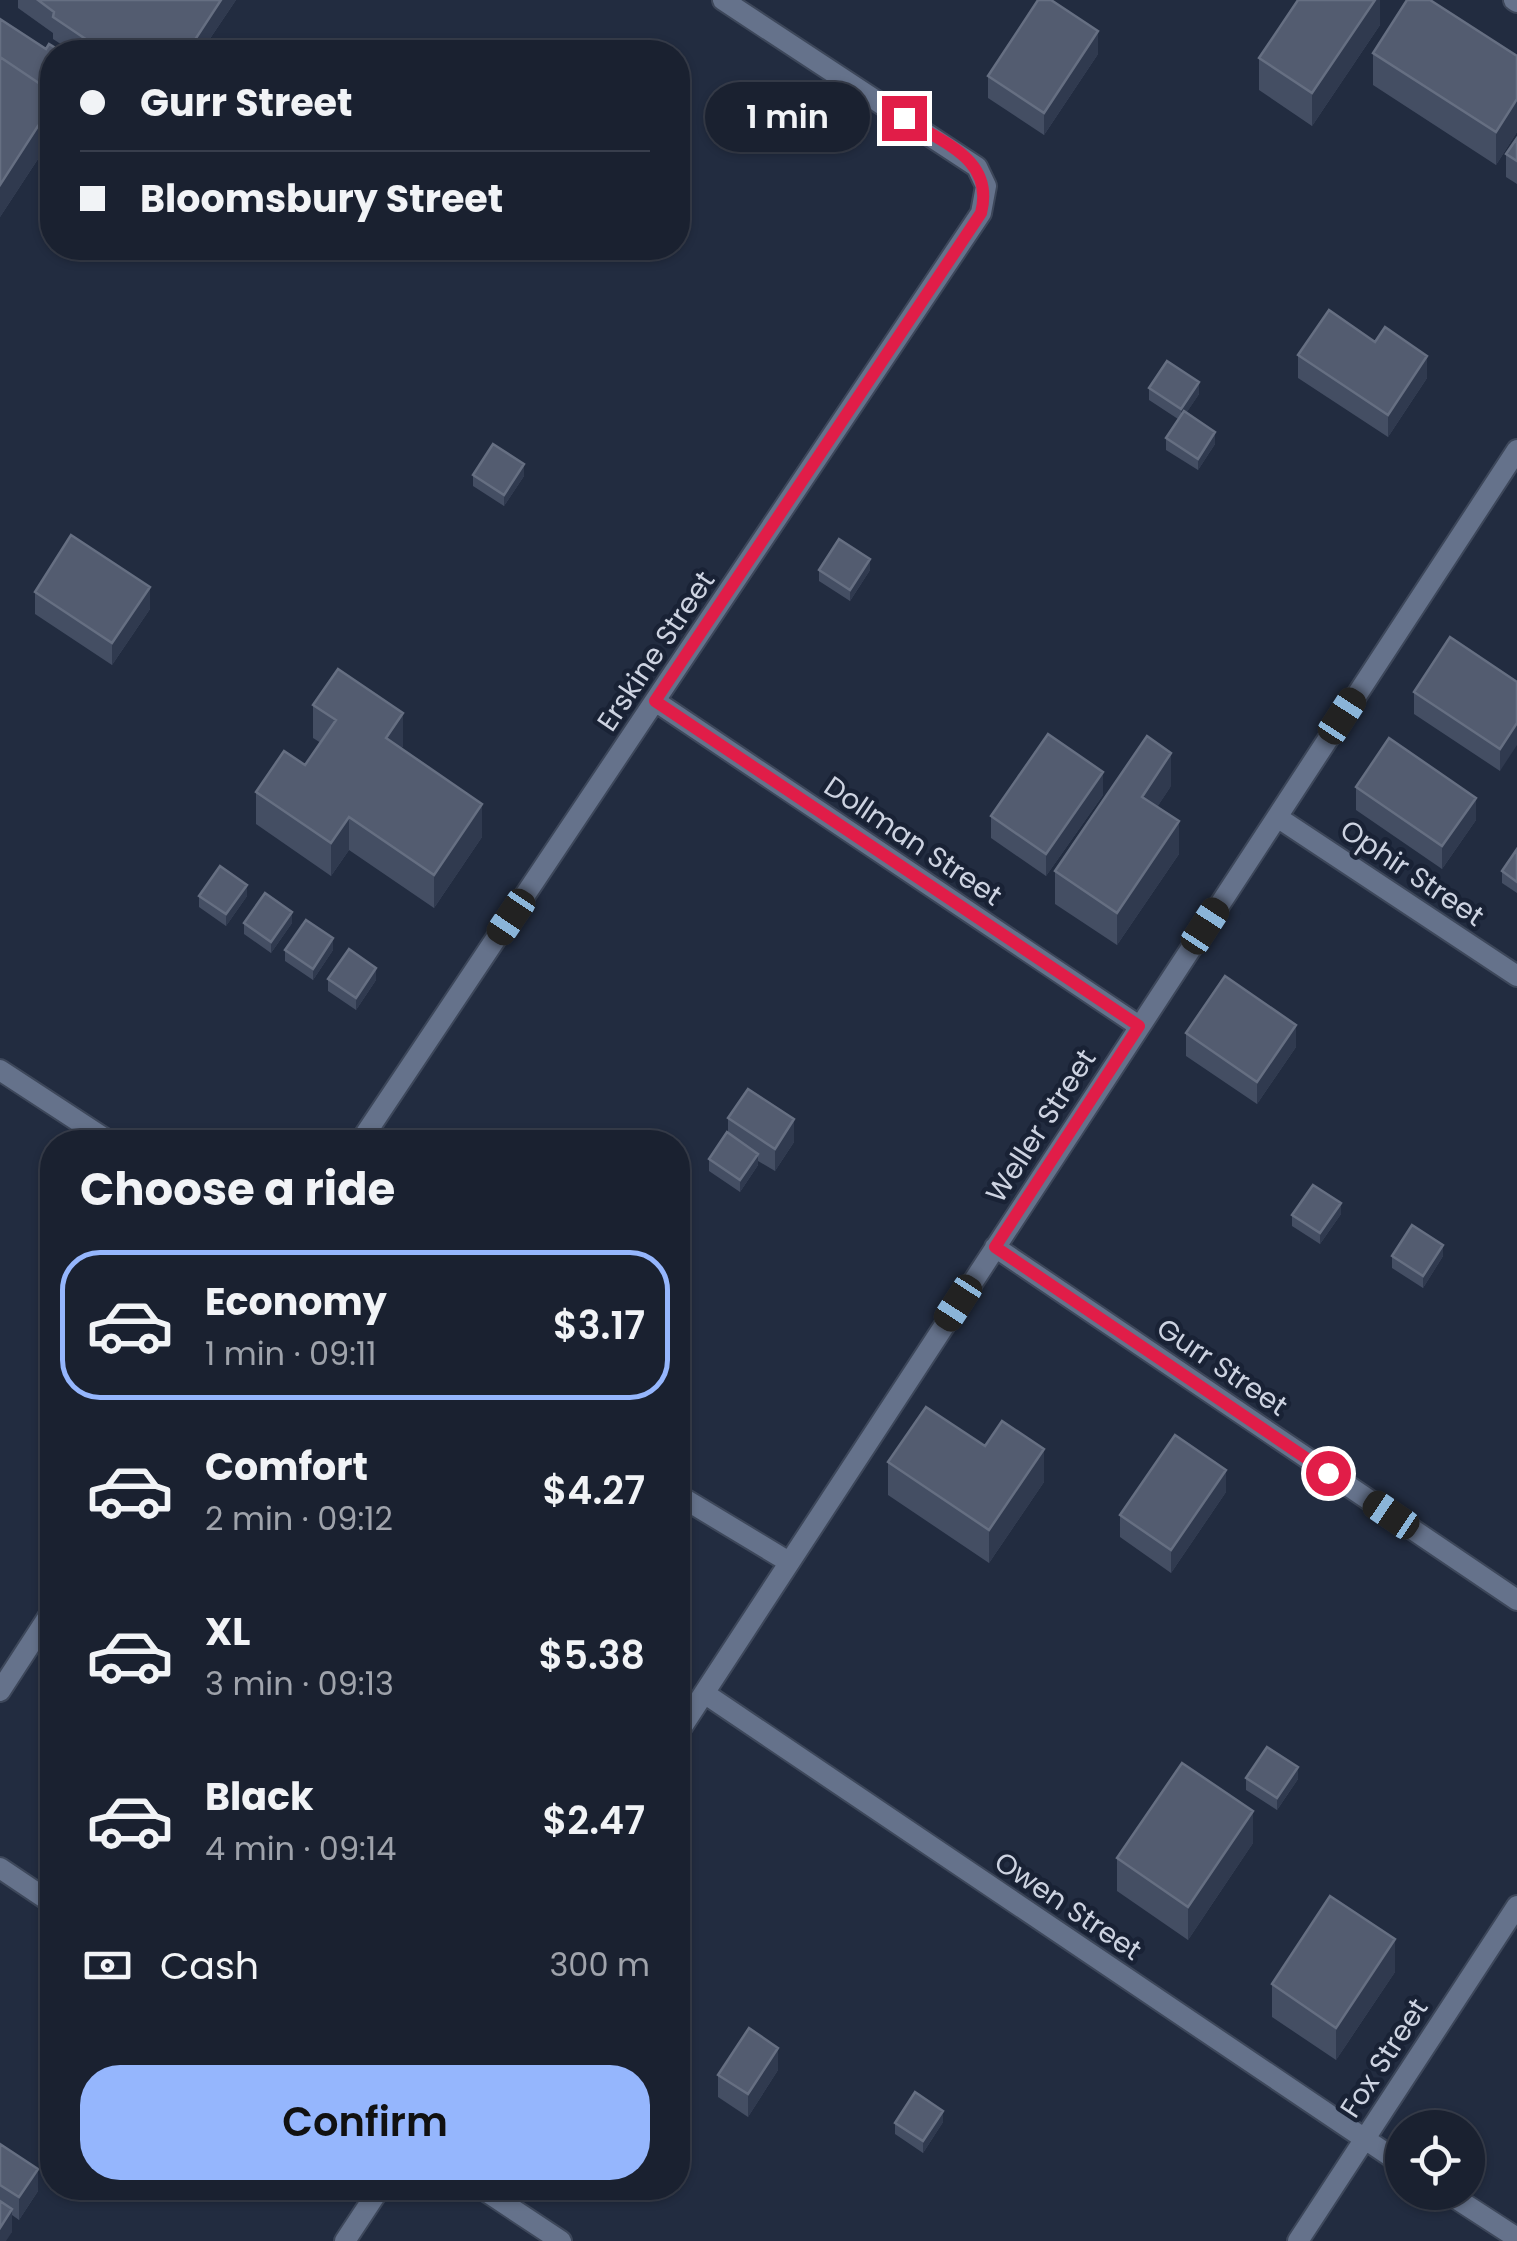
<!DOCTYPE html>
<meta charset="utf-8">
<style>
:root{--surface:#1a2130;--page:#272e3c;--text:#f1f3f6;--muted:#9fa3ab;--line:#383e4c;--accent:#95b6fd}
body{margin:0;font-family:Poppins,sans-serif;background:var(--page);color:var(--text);height:100vh;display:flex;flex-direction:column;font-size:38px;white-space:nowrap}
*{box-sizing:border-box;margin:0}
p{font-size:32px;color:var(--muted)}
.icon{flex:none;width:55px;height:55px;fill:none;stroke:currentColor;stroke-width:2;stroke-linecap:round;stroke-linejoin:round}
.map{position:relative;flex:1;overflow:hidden}
.details{position:absolute;left:40px;top:1130px;width:650px;height:1070px;display:flex;flex-direction:column;background:var(--surface);border-radius:40px;box-shadow:0 2px 8px #0004,0 0 0 2px var(--line)}
.details>*{flex:none}
.guide{position:absolute;left:40px;top:40px;width:650px;height:220px;border-radius:40px;box-shadow:0 2px 8px #0004,0 0 0 2px var(--line);display:grid;align-content:center;height:220px;padding:0 40px;background:var(--surface)}
.buttons{position:absolute;left:1385px;top:2110px;display:grid;gap:20px}
.buttons a{display:grid;place-items:center;width:100px;height:100px;border-radius:50%;background:var(--surface);box-shadow:0 2px 8px #0004,0 0 0 2px var(--line);font-size:50px}
.end{position:absolute;width:45px;height:45px;margin:-22px;border:12px solid #e11d48;background:#fff;box-shadow:0 0 0 5px #fff}
.from{border-radius:50%}
.bubble{position:absolute;height:70px;border-radius:35px;background:var(--surface);box-shadow:0 2px 8px #0004,0 0 0 2px var(--line);font-size:32px;font-weight:600;line-height:70px;text-align:center}
.car{position:absolute;width:30px;height:60px;margin:-30px -15px;border-radius:12px;box-shadow:0 0 8px 2px #0007;background:linear-gradient(#222 24%,#8ab4d8 0 40%,#222 0 76%,#8ab4d8 0 86%,#222 0)}
.guide b{display:flex;align-items:center;gap:35px;height:95px;font-size:38px}
.guide b+b{border-top:2px solid var(--line)}
.guide i{width:25px;height:25px;background:var(--text)}
ul{padding:0;list-style:none}
li{display:flex;align-items:center;gap:30px;height:150px;margin:0 20px 15px;padding:0 20px;border:5px solid transparent;border-radius:40px}
li div{flex:1}
li b{display:block;font-size:38px}
li em{font-style:normal;font-weight:600}
li.on{border-color:var(--accent)}
li>.icon{width:90px;height:90px;stroke-width:1.5}
h2{padding:0 40px;font-size:45px;line-height:120px}
.pay{display:flex;align-items:center;gap:25px;height:110px;padding:0 40px;font-size:38px}
.pay p{margin-inline-start:auto}
.primary-button{display:flex;gap:20px;margin-top:auto;padding:20px 40px}
.primary-button a{flex:1;height:115px;border-radius:40px;background:var(--accent);color:#111;font-size:40px;font-weight:600;line-height:115px;text-align:center}
.map>svg:first-child{display:block}
</style>
<div class="map">
<svg width="1517" height="2241" viewBox="0 0 1517 2241">
<rect width="100%" height="100%" fill="#222c40"/>
<g fill="none" stroke-linecap="round" stroke-linejoin="round">
<g stroke="#3d475a" stroke-width="24">
<path id="street" d="M1514,0L1517,2
M655,701L1139,1026
M1277,817L1517,976
M0,1070L110,1142
M360,1142L981,213L986,186L977,167L723,0
M995,1247L1517,1600
M678,1495L789,1562
M0,1691L52,1611
M704,1693L1402,2164
M678,1733L1517,450
M0,1868L52,1903
M481,2188L561,2241
M1446,2192L1517,2238
M345,2241L380,2188
M1298,2241L1517,1906"/>
</g>
<use href="#street" stroke="#65728b" stroke-width="20"/>
</g>
<path fill="#444e63" d="M18,0H236L201,52H73L53,39V33L18,8Z
M1380,0V25L1312,126L1259,90V58Z
M0,19L52,52V169L38,159L0,217Z
M1373,53L1517,56V132L1496,165L1373,85Z
M1098,54L1044,135L988,98V76Z
M1517,138V184L1506,177V154Z
M1375,342L1427,378L1388,437L1298,378V355Z
M1149,388L1199,394L1186,413L1215,444L1198,470L1166,450V438L1178,419L1149,400Z
M473,475L524,476L504,506L473,486Z
M819,570H870L850,601L819,581Z
M35,592L150,609L112,665L35,614Z
M1517,682L1500,771L1414,714V692Z
M313,705L403,746L401,749L482,837L434,908L349,850L331,876L256,824V792L305,765L321,743L313,738Z
M1171,786L1157,807L1179,854L1117,945L1055,904V871Z
M1356,787L1476,820L1442,869L1356,810Z
M1103,795L1046,876L991,838V816Z
M1517,849V893L1502,883V871Z
M199,896H247L226,926L199,907Z
M244,923H292L271,953L244,934Z
M285,950H333L313,980L285,961Z
M328,979L376,980L356,1010L328,991Z
M1186,1033L1296,1047L1257,1104L1186,1056Z
M728,1118L794,1142L775,1171L758,1161V1165L740,1192L709,1171V1159L728,1134Z
M1341,1214L1320,1244L1292,1226V1215Z
M1392,1256H1443L1423,1288L1392,1268Z
M52,1326V1352L51,1351V1329Z
M985,1446L1044,1482L989,1563L888,1495V1462Z
M1226,1492L1171,1573L1120,1537V1515Z
M1246,1778L1298,1779L1277,1810L1246,1790Z
M1253,1843L1188,1940L1117,1891V1858Z
M1395,1972L1336,2060L1272,2017V1984Z
M778,2070L748,2117L718,2097V2075Z
M943,2122L923,2153L895,2134V2123Z
M0,2144L38,2191L19,2220L12,2215V2232L0,2241Z"/>
<path fill="#303a4f" d="M221,0H236L201,52H186Z
M1375,0H1380V25L1312,126V93Z
M1098,31V54L1044,135V113Z
M108,41V52H102V50Z
M1517,99V132L1496,165V132Z
M38,126V159L0,217V185Z
M1427,356V378L1388,437V415Z
M1199,382V394L1181,421V409Z
M1215,432V444L1198,470V459Z
M524,464V476L504,506V495Z
M870,559V570L850,601V590Z
M150,587V609L112,665V643Z
M403,713V746L386,771V738Z
M1517,723V745L1500,771V749Z
M1171,753V786L1142,830V797Z
M1103,772V795L1046,876V854Z
M1476,798V820L1442,869V846Z
M482,804V837L434,908V875Z
M349,817V850L331,876V843Z
M1179,821V854L1117,945V913Z
M247,885V896L226,926V914Z
M292,912V923L271,953V942Z
M333,938V950L313,980V969Z
M376,968V980L356,1010V998Z
M1296,1025V1047L1257,1104V1082Z
M794,1119V1142L775,1171V1149Z
M758,1154V1165L740,1192V1180Z
M1341,1203V1214L1320,1244V1233Z
M1443,1245V1256L1423,1288V1276Z
M1044,1449V1482L989,1563V1530Z
M1226,1470V1492L1171,1573V1550Z
M1298,1767V1779L1277,1810V1798Z
M1253,1811V1843L1188,1940V1907Z
M1395,1939V1972L1336,2060V2028Z
M778,2048V2070L748,2117V2094Z
M943,2111V2122L923,2153V2141Z
M38,2169V2191L19,2220V2197Z
M12,2209V2232L6,2241H0V2228Z"/>
<path fill="#535c70" stroke="#666f82" stroke-width="2.5" d="M38,0H221L187,52H125L108,41L102,50L53,17L54,12Z
M1038,0H1051L1098,31L1044,113L988,76Z
M1298,0H1375L1312,93L1259,58Z
M1407,0H1430L1517,56V99L1496,132L1373,53Z
M0,19L46,49L49,44L62,52H52V92L0,57Z
M0,57L52,92V136L38,126L0,185Z
M1517,138V161L1506,154Z
M1329,310L1375,342L1385,327L1427,356L1388,415L1298,355Z
M1167,361L1199,382L1181,409L1149,388Z
M1184,411L1215,432L1198,459L1166,438Z
M493,444L524,464L504,495L473,475Z
M71,535L150,587L112,643L35,592Z
M839,539L870,559L850,590L819,570Z
M1450,637L1517,682V723L1500,749L1414,692Z
M338,669L403,713L386,738L482,804L434,875L349,817L331,843L256,792L284,751L305,765L336,720L313,705Z
M1048,734L1103,772L1046,854L991,816Z
M1147,736L1171,753L1142,797L1179,821L1117,913L1055,871Z
M1389,738L1476,798L1442,846L1356,787Z
M1517,849V882L1502,871Z
M220,866L247,885L226,914L199,896Z
M265,893L292,912L271,942L244,923Z
M306,920L333,938L313,969L285,950Z
M349,949L376,968L356,998L328,979Z
M1225,976L1296,1025L1257,1082L1186,1033Z
M748,1089L794,1119L775,1149L728,1118Z
M727,1132L758,1154L740,1180L709,1159Z
M1313,1185L1341,1203L1320,1233L1292,1215Z
M1412,1225L1443,1245L1423,1276L1392,1256Z
M926,1407L985,1446L1002,1421L1044,1449L989,1530L888,1462Z
M1175,1435L1226,1470L1171,1550L1120,1515Z
M1267,1747L1298,1767L1277,1798L1246,1778Z
M1182,1763L1253,1811L1188,1907L1117,1858Z
M1330,1896L1395,1939L1336,2028L1272,1984Z
M749,2028L778,2048L748,2094L718,2075Z
M915,2092L943,2111L923,2141L895,2123Z
M0,2144L38,2169L19,2197L0,2185Z
M0,2201L12,2209L0,2228Z"/>
<g fill="none" stroke-linecap="round" stroke-linejoin="round">
<path stroke="#e11d48" stroke-width="12" d="M904,118C943,143 995,159 981,213L655,701L1139,1026L995,1247L1328,1473"/>
</g>
<g text-anchor="middle" dominant-baseline="central" stroke-width="9" stroke-linejoin="round" paint-order="stroke">
<g font-size="28" fill="#cdd3e1" stroke="#192235">
<text transform="translate(656 651) rotate(-56)">Erskine Street</text>
<text transform="translate(913 841) rotate(34)">Dollman Street</text>
<text transform="translate(1412 873) rotate(34)">Ophir Street</text>
<text transform="translate(1041 1126) rotate(-57)">Weller Street</text>
<text transform="translate(1222 1367) rotate(34)">Gurr Street</text>
<text transform="translate(1068 1906) rotate(34)">Owen Street</text>
<text transform="translate(1384 2058) rotate(-57)">Fox Street</text>
</g>
</g>
</svg>
<div class="buttons">
<a><svg class="icon" aria-label="locate" viewBox="0 0 24 24"><circle cx="12" cy="12" r="6"/><path d="M12 2v4M12 18v4M2 12h4M18 12h4"/></svg></a>
</div>
<i class="end from" style="left:1328px;top:1473px"></i>
<i class="end" style="left:904px;top:118px"></i>
<div class="bubble" style="left:705px;top:82px;width:165px">1 min</div>
<i class="car" style="left:1342px;top:716px;rotate:33deg"></i>
<i class="car" style="left:511px;top:917px;rotate:214deg"></i>
<i class="car" style="left:1205px;top:926px;rotate:33deg"></i>
<i class="car" style="left:958px;top:1303px;rotate:213deg"></i>
<i class="car" style="left:1391px;top:1515px;rotate:304deg"></i>
<div class="guide">
<b><i class="from"></i>Gurr Street</b>
<b><i></i>Bloomsbury Street</b>
</div>
<section class="details">
<h2>Choose a ride</h2>
<ul>
<li class="on"><svg class="icon" aria-label="car" viewBox="0 0 24 24"><path d="M5 17H2v-5l4-1 3-4h7l3 4 3 1v5h-3M9 17h6M6 11h13"/><circle cx="7" cy="17" r="2"/><circle cx="17" cy="17" r="2"/></svg><div><b>Economy</b><p>1 min · 09:11</p></div><em>$3.17</em></li>
<li><svg class="icon" aria-label="car" viewBox="0 0 24 24"><path d="M5 17H2v-5l4-1 3-4h7l3 4 3 1v5h-3M9 17h6M6 11h13"/><circle cx="7" cy="17" r="2"/><circle cx="17" cy="17" r="2"/></svg><div><b>Comfort</b><p>2 min · 09:12</p></div><em>$4.27</em></li>
<li><svg class="icon" aria-label="car" viewBox="0 0 24 24"><path d="M5 17H2v-5l4-1 3-4h7l3 4 3 1v5h-3M9 17h6M6 11h13"/><circle cx="7" cy="17" r="2"/><circle cx="17" cy="17" r="2"/></svg><div><b>XL</b><p>3 min · 09:13</p></div><em>$5.38</em></li>
<li><svg class="icon" aria-label="car" viewBox="0 0 24 24"><path d="M5 17H2v-5l4-1 3-4h7l3 4 3 1v5h-3M9 17h6M6 11h13"/><circle cx="7" cy="17" r="2"/><circle cx="17" cy="17" r="2"/></svg><div><b>Black</b><p>4 min · 09:14</p></div><em>$2.47</em></li>
</ul>
<div class="pay"><svg class="icon" aria-label="cash" viewBox="0 0 24 24"><path d="M3 7h18v10H3z"/><circle cx="12" cy="12" r="2"/></svg>Cash<p>300 m</p></div>
<div class="primary-button"><a>Confirm</a></div>
</section>
</div>
